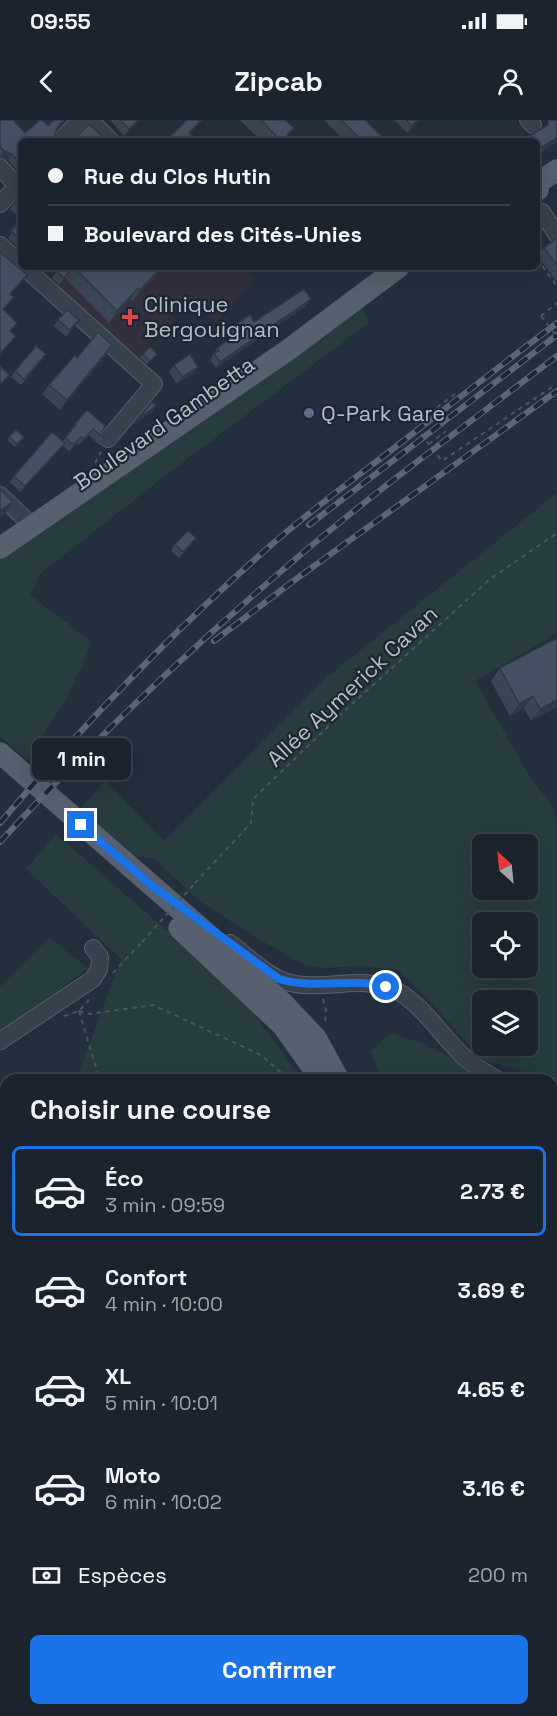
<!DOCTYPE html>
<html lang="fr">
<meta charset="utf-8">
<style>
:root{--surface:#1b232e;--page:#282f3a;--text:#f1f3f6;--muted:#a0a4aa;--line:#39404a;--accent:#1a73e8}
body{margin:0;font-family:"Space Grotesk",sans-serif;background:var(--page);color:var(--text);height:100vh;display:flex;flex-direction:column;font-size:22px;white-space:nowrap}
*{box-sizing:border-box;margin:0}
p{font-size:20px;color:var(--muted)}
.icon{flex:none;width:33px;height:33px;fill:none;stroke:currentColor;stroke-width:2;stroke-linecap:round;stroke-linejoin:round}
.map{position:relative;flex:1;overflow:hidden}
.details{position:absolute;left:0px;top:954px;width:558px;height:642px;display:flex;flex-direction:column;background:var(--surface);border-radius:18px 18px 0 0;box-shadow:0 6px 24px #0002,0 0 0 2px var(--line)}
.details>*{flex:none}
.banner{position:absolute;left:18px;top:18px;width:522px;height:132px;border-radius:9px;box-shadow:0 6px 24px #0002,0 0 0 2px var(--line);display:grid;align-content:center;height:132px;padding:0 30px;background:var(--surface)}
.needle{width:39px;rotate:333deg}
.fabs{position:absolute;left:472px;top:714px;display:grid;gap:12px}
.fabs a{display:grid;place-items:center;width:66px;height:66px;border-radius:9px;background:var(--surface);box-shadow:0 6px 24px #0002,0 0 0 2px var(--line);font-size:30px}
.end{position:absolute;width:27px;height:27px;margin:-14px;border:8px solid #1a73e8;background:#fff;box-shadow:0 0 0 3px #fff}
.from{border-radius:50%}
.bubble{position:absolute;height:42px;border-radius:9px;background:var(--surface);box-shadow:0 6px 24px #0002,0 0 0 2px var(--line);font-size:20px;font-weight:800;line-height:42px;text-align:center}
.banner b{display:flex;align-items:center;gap:21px;height:57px;font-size:22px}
.banner b+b{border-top:2px solid var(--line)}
.banner i{width:15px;height:15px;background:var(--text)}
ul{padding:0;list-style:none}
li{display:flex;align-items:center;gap:18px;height:90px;margin:0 12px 9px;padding:0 18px;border:3px solid transparent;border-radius:9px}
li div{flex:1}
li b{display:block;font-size:22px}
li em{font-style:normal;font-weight:800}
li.on{border-color:var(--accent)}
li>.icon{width:54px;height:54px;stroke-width:1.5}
h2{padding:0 30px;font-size:27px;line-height:72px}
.pay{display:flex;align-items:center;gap:15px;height:66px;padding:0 30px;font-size:22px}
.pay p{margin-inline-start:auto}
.action{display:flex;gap:12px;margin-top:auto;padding:12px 30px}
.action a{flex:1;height:69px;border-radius:9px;background:var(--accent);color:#fff;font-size:24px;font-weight:800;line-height:69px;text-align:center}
.status{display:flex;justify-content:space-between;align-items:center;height:42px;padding:0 30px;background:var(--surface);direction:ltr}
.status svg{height:16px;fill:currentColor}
header{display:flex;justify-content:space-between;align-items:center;height:78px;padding:0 30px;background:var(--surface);font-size:27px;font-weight:800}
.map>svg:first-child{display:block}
</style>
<div class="status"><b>09:55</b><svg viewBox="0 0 49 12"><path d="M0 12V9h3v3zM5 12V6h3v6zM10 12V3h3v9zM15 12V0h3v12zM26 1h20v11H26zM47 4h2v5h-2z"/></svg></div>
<header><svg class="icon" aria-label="back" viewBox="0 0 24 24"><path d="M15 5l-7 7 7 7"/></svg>Zipcab<svg class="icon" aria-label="person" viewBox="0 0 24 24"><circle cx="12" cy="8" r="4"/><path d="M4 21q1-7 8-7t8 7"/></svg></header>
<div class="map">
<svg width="557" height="1596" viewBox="0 0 557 1596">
<rect width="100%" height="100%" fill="#242f3e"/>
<path fill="#32303f" d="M74,147H242L256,159L216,203L188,177L171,194L176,200L131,244L56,166Z"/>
<path fill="#263c3f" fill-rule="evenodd" d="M361,184L369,203L166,355L40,454L30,475L92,522C76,564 52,603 27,640L0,616V433Z
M557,373V513L475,561L532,660L554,688L557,703V961L483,940L430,881L398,850L361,846L324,848L304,845L250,814L198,780L155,739L138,737L79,690L105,661L164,721L327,557ZM483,724H528V770H483ZM483,802H528V848H483ZM483,880H528V926H483Z
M56,714L237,872L281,930L301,960H73L81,947L121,839L26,749Z
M49,818L88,848L0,914V867Z
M391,913L422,923L471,949L463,960H382L371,931Z
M552,1051L557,1053V1596H340V1590H552Z
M6,1136V1256L0,1257V1139Z
M84,1590H279V1596H86Z"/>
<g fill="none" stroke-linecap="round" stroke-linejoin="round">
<g stroke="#565f6c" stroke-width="18">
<path id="minor" d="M90,0L111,21
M528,0L533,5
M60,21L80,0
M0,47L17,66
M0,84L21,62
M542,92L557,115
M0,125L21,144
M24,147L154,264L108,319
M0,375L25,399
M230,823C249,837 270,860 295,864C328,870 363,855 395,870C423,884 441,916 464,937C473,946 487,953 498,960
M0,921L93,859L99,849L100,837L93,828
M0,976L6,980
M552,995L557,998
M0,1023L6,1022
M0,1314L6,1313
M0,1539L6,1533
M0,1581L4,1596"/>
</g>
<g stroke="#414a57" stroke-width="22">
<path id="major" d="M538,70L539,62L557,50
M0,428L288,230L399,147
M0,633L219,824L284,884L316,918L339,960
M179,808L283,906L321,960
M301,1590L302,1596"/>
</g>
<path stroke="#44595c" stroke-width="2" stroke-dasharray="4.5 4.5" stroke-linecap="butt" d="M537,134L545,127
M537,139L557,166
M541,196L557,183
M455,274L414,305L442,341L552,267
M429,324L446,311
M95,343L101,332
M195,763L251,703L253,679L339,596L490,459L557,413
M113,853L142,822
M323,879L326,890L325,903
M79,891L90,894L153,885L261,935L289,960
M79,891L97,951L98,960
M64,896L79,891L89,880
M0,1117L6,1123
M552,1140L557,1146
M0,1160L6,1148
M0,1249L6,1248
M552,1412L557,1402
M552,1438L557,1454
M140,1590L141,1596
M500,1590L501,1596"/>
<use href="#minor" stroke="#38414e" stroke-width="16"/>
<use href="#major" stroke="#56606e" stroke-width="21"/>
<g stroke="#5a6575" stroke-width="6">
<path id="rail" d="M309,405L557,215
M214,521L296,459L557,271
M0,703C83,605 173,511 270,426C311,390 355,358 398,325C451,284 504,243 557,203
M0,722C89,625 185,533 285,448C372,373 465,306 557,236"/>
</g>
<use href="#rail" stroke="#1d2633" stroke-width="4" stroke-dasharray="11" stroke-linecap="butt"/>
<path stroke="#44595c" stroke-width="2" stroke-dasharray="4.5 4.5" stroke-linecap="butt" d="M541,196L557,217
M142,822L195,763"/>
</g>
<path fill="#3b4654" d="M0,0L25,13L65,0L56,10L21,21V52H18L8,40L0,37Z
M110,0H139L124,16Z
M240,0H285L288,16L293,21H261Z
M324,0H365L386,21H345Z
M395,0H419L415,5L407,13Z
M21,75V130L8,118L12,112L10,111L20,98L10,89Z
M557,118V162L538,137L544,128Z
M60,147H162L153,159L132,182L130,180L109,203L65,158L59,165L52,158Z
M311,179L306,186L216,248L210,240L217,228L232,217L230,212L234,206L254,202Z
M58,200H79L66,217L54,206Z
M112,225L106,235L60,290L42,274L49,265L77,238Z
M143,234H157L147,244L140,238Z
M42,240L21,265L11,257L15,251Z
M174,245L198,247L193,253L177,264L169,252Z
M75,304L102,312L104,318L99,325L89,315L79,325L77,323L69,331L63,326L20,372L10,362L14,356L63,321L71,311L70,310Z
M16,310L24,317L15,327L7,320Z
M196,418L191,425L179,438L171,431L175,424Z
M500,548L557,587L531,601L524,588L510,596L491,561Z
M552,1017L557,1019V1041L552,1038Z
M6,1087V1108L0,1104V1090Z
M0,1326L6,1331V1360L0,1355Z
M6,1494V1516L3,1519L0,1517V1501Z"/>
<path fill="#303945" d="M138,0H139L137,3L124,16L129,9Z
M201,0H203L183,21L189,13Z
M419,0L415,5L407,13L411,6Z
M557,18V22L537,34V30Z
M4,31L12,34L8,40L0,37Z
M162,147L153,159L132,182L140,170Z
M138,168L130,180L109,203L117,191Z
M311,179L306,186L216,248L220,242Z
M112,225L106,235L60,290L67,280Z
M198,247L193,253L177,264L182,257Z
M156,286L151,293L133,305L138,299Z
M65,323L60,329L20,372L25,366Z
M13,382L5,394L0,397V391Z
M196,418L191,425L179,438L183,432Z
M533,576L524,588L510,596L519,584Z
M557,580V587L531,601L540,589Z
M6,1037V1040L0,1041V1038Z
M6,1283V1288L0,1290V1285Z"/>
<path fill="#455162" stroke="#303945" stroke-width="1.5" d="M0,0H13L25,13L40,0H42L48,6L54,0H64L57,8L54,17L50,21H21V44L12,34L4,31L0,26Z
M120,0H138L129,9Z
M187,0H201L189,13L197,21H159L165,16L168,19Z
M261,0H285L294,8L287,15L293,21H281Z
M341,0H365L386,21H362Z
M406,0H418L411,6Z
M549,0H557V18L537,30V21H521L548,5V1Z
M89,4L103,17L99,21H72Z
M21,75V89L14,83Z
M21,97V120L12,112L16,106L15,104Z
M557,118V145L544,128Z
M0,132L27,155L10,174L14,177L3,189L17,203L10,211L16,216L0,234Z
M60,147H73L64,158L56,151Z
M74,147H162L140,170L138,168L117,191Z
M304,169L311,179L220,242L214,233L219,231L217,228L238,213L234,206L250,195L254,202Z
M67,190L79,200L70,210L58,200Z
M98,212L112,225L67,280L49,265L75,235L77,238Z
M36,226L46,234L24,259L15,251Z
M150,227L157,234L150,241L143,234Z
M190,234L198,247L182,257L174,245Z
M0,246L9,255L0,265Z
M152,282L156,286L138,299Z
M87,290L105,306L102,312L104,318L93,309L84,319L81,317L73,325L65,318L76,305L75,304Z
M16,310L24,317L17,324L9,317Z
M52,312L65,323L25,366L14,356Z
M0,368L1,370L13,382L0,391Z
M188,411L196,418L183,432L175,424Z
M557,518V580L540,589L533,576L519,584L500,548Z
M552,1017L557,1019V1032L552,1029Z
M0,1029L4,1030H6V1037L0,1038Z
M3,1085L6,1087V1099L0,1095V1091Z
M6,1269V1283L0,1285V1270Z
M0,1326L6,1331V1350L0,1345Z
M0,1420L3,1431L0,1432Z
M6,1494V1513L0,1507L4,1502L1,1499Z
M29,1590H40L42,1596H27L26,1591Z"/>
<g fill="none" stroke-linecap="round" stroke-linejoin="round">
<path stroke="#1a73e8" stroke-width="8" d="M81,705L151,765L279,859C315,870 351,857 386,867"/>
</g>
<path fill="#e0444e" stroke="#1d2633" stroke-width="2" d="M127 188h6v6h6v6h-6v6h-6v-6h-6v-6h6z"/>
<circle fill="#5c6f8a" stroke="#1d2633" stroke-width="2" cx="309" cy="293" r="6"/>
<g text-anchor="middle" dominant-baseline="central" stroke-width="4.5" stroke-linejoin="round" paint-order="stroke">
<g font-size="22" fill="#b4bcc9" stroke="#1d2633" text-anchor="start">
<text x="144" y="184">Clinique<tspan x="144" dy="25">Bergouignan</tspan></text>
<text x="321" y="293">Q-Park Gare</text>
</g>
<g font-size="22" fill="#b4bcc9" stroke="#1d2633">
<text transform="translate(164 303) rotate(-35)">Boulevard Gambetta</text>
<text transform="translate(352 566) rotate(-43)">Allée Aymerick Cavan</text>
</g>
</g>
</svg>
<div class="fabs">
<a><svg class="needle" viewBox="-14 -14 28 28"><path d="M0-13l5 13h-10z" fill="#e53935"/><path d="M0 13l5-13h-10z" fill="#a0a4aa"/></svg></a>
<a><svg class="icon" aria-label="locate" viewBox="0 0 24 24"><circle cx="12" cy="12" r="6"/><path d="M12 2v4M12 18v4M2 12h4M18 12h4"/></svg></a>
<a><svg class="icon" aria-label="layers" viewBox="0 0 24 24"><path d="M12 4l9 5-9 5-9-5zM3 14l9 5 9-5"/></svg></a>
</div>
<i class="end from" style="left:386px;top:867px"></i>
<i class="end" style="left:81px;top:705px"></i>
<div class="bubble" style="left:32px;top:618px;width:99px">1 min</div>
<div class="banner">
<b><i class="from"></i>Rue du Clos Hutin</b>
<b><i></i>Boulevard des Cités-Unies</b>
</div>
<section class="details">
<h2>Choisir une course</h2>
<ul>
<li class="on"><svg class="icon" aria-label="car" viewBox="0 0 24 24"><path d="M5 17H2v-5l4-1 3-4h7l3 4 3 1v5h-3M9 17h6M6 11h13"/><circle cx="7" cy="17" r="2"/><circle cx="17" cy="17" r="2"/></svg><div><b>Éco</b><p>3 min · 09:59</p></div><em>2.73 €</em></li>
<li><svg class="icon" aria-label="car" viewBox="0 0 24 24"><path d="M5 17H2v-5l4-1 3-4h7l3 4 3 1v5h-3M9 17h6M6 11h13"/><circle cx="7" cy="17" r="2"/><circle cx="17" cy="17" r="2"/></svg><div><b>Confort</b><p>4 min · 10:00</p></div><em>3.69 €</em></li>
<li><svg class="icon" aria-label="car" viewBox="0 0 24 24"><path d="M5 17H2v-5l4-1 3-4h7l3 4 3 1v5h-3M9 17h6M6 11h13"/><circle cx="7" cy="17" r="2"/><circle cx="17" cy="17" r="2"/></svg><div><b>XL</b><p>5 min · 10:01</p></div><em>4.65 €</em></li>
<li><svg class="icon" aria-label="car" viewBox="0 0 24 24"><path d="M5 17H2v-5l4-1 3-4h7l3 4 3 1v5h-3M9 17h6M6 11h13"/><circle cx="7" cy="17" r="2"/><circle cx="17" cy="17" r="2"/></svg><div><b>Moto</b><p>6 min · 10:02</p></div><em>3.16 €</em></li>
</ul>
<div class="pay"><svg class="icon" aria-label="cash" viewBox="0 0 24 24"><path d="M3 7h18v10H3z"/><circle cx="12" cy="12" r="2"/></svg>Espèces<p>200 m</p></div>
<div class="action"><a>Confirmer</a></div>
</section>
</div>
